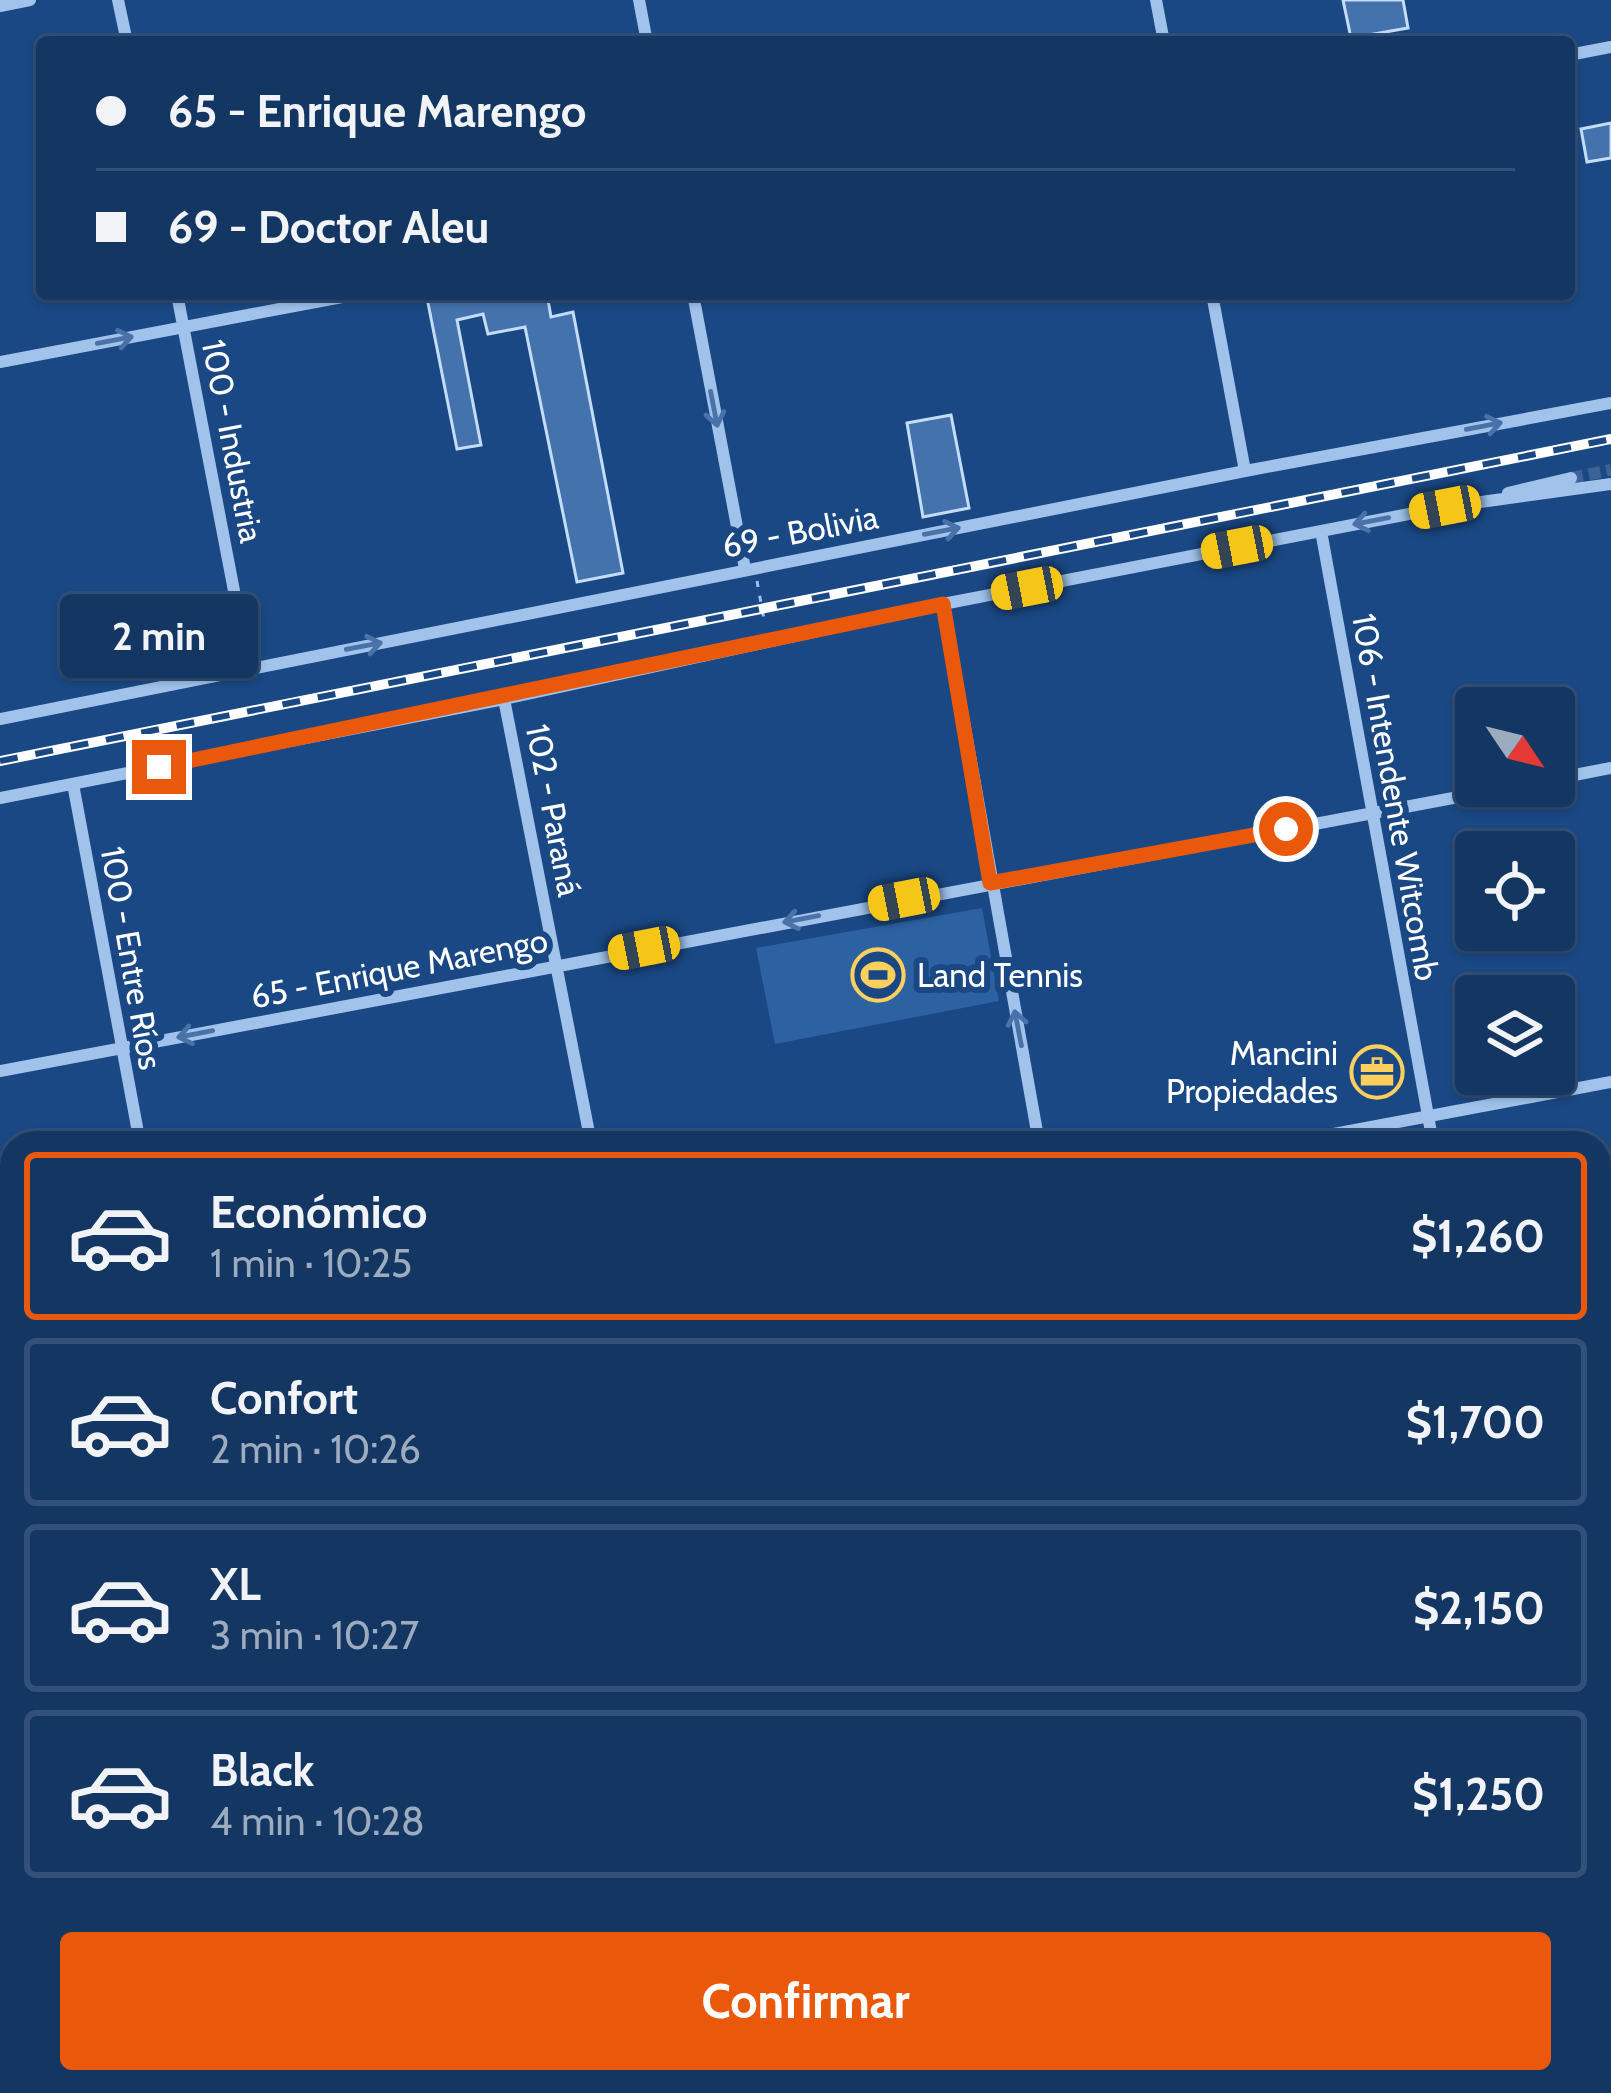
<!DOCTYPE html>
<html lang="es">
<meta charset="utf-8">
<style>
:root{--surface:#143663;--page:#21416c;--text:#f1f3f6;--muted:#9dabbe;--line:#335078;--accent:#ea580c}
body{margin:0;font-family:Cabin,sans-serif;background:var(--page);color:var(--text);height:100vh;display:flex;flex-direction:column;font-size:45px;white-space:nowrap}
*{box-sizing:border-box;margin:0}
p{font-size:39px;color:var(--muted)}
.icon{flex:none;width:66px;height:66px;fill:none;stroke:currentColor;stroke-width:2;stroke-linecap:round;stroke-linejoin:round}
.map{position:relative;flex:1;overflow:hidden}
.details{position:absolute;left:0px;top:1131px;width:1611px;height:963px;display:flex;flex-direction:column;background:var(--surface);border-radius:36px 36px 0 0;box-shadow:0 3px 9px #0004,0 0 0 3px var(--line)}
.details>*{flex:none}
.top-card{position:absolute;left:36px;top:36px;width:1539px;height:264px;border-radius:12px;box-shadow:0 3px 9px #0004,0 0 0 3px var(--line);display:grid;align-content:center;height:264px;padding:0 60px;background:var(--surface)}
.needle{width:78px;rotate:125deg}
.fabs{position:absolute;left:1455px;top:687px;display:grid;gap:24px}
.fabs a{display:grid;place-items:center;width:120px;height:120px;border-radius:12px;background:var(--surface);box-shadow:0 3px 9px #0004,0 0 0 3px var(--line);font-size:60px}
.end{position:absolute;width:54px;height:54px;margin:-27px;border:15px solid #ea580c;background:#fff;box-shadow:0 0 0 6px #fff}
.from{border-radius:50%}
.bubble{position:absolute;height:84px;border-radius:12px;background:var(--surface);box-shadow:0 3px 9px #0004,0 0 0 3px var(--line);font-size:39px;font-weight:700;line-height:84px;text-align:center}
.car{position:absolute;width:36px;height:72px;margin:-36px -18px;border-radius:15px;box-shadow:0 0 9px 3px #0007;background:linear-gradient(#f5c518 24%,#345 0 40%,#f5c518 0 76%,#345 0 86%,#f5c518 0)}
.top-card b{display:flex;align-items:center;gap:42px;height:114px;font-size:45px}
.top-card b+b{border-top:3px solid var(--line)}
.top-card i{width:30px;height:30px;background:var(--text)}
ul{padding:21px 0 0;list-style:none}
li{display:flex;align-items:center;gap:36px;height:168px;margin:0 24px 18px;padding:0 36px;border:6px solid var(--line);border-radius:12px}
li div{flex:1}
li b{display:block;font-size:45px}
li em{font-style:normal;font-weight:700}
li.active{border-color:var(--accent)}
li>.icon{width:108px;height:108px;stroke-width:1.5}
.button{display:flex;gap:24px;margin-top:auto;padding:24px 60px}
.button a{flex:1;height:138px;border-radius:12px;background:var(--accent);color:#fff;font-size:48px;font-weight:700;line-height:138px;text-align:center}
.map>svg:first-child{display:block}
</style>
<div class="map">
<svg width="1611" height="2093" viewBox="0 0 1611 2093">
<rect width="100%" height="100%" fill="#1a4884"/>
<path fill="#2d62a2" d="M982,908L999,1001L775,1044L756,948Z
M1159,2082H1309L1308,2093H1152Z"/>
<path fill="#4372ad" stroke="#c5dcf8" stroke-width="3" d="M1343,0H1403L1408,28L1351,38Z
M1611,123V158L1587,162L1581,129Z
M445,294H547L551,317L573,312L623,573L577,582L525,327L488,334L483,314L457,320L481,445L457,449L427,298Z
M951,415L969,508L923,517L907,423Z"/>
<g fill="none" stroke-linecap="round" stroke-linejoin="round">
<path stroke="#3c6396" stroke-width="12" stroke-dasharray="12 6" stroke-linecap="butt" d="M1571,478L1611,470"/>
<path stroke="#a0c2eb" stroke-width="3" stroke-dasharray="6 9" stroke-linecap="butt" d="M757,581L765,625
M1220,2093H1234
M1239,2093L1251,2082
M1279,2093L1307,2085"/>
<path stroke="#a0c2eb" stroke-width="12" d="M118,0L127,42
M639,0L647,42
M1156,0L1164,42
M0,6L30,0
M1569,55L1611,47
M177,294L249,669
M693,294L745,569
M1212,294L1245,471
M0,362L358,294
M1508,493L1571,478
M1321,531L1433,1143
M943,604L1039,1143
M504,699L591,1143
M0,719L1245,471L1611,403
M1554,779L1611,768
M73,784L140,1143
M0,798L504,699L943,604L1445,507L1611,484
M0,1071L1517,786
M1286,1143L1611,1082
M0,1389L12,1387
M1599,1398L1611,1396
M0,1704L12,1701
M1599,1766L1611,1762
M1599,2012L1611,2076
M0,2022L12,2019
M94,2082L96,2093
M333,2082L337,2093
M572,2082L574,2093
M767,2082L769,2093
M1137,2093L1144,2082
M1324,2093L1325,2082"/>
<g stroke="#fff" stroke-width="10">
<path id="rail" d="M0,761L1611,439"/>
</g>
<use href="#rail" stroke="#1a4884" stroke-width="6" stroke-dasharray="18" stroke-linecap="butt"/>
</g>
<defs><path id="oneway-shaft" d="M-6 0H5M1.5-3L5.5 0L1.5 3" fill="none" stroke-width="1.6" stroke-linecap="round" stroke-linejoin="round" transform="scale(3)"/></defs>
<g stroke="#4973a8">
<use href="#oneway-shaft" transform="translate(115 340) rotate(-11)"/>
<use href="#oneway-shaft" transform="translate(714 409) rotate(79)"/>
<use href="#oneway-shaft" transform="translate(1484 426) rotate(-11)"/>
<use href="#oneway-shaft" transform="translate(1371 521) rotate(169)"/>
<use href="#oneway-shaft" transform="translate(942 531) rotate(-11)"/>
<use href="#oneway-shaft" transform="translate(364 646) rotate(-11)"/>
<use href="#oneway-shaft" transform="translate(801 919) rotate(169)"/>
<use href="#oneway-shaft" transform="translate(1018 1028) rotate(-101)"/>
<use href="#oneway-shaft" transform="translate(195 1034) rotate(169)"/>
</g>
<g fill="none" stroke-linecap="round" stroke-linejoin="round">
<path stroke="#ea580c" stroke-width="15" d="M159,767L943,604L990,883L1286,829"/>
</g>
<defs>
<g id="stadium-ring" transform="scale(2.7)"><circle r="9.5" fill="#1a4884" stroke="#fdcf5c" stroke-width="1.5"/><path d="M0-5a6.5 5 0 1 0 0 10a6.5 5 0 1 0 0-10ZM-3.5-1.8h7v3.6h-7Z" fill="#fdcf5c"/></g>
<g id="office-ring" transform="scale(2.7)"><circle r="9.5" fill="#1a4884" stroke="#fdcf5c" stroke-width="1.5"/><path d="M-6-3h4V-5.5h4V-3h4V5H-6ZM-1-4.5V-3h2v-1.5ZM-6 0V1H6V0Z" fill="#fdcf5c"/></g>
</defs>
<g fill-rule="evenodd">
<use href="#stadium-ring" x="878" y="975"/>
<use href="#office-ring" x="1377" y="1072"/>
</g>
<g text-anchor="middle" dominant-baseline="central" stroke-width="12" stroke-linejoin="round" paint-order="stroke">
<g font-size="33" fill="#fff" stroke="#1a4884">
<text transform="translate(233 441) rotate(79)">100 - Industria</text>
<text transform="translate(800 531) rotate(-11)">69 - Bolivia</text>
<text transform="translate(1396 797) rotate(80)">106 - Intendente Witcomb</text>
<text transform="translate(554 810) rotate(79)">102 - Paraná</text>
<text transform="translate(132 958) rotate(80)">100 - Entre Ríos</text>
<text transform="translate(399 968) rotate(-11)">65 - Enrique Marengo</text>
</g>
<g font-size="33" fill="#fff" stroke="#1a4884" text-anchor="start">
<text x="917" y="975">Land Tennis</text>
<text x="1338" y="1053" text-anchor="end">Mancini<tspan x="1338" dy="38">Propiedades</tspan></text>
</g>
</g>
</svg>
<div class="fabs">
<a><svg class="needle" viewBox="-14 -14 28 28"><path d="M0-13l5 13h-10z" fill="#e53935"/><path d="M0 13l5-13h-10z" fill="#9dabbe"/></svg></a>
<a><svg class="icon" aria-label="locate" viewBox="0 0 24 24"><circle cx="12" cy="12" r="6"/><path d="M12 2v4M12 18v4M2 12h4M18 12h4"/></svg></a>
<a><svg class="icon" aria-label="layers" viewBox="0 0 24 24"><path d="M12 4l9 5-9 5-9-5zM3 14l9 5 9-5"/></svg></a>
</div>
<i class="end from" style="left:1286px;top:829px"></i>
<i class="end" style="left:159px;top:767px"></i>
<div class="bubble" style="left:60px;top:594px;width:198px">2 min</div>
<i class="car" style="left:1445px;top:507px;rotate:259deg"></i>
<i class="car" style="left:1237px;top:547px;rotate:259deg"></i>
<i class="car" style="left:1027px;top:588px;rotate:259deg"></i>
<i class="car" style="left:904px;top:899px;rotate:259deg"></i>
<i class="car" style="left:644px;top:948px;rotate:259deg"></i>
<div class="top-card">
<b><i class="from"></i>65 - Enrique Marengo</b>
<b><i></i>69 - Doctor Aleu</b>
</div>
<section class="details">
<ul>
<li class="active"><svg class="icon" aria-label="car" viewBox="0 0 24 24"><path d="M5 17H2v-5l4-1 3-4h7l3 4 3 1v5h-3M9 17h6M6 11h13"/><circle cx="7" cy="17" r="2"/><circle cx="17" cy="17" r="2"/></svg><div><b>Económico</b><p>1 min · 10:25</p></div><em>$1,260</em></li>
<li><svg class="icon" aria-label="car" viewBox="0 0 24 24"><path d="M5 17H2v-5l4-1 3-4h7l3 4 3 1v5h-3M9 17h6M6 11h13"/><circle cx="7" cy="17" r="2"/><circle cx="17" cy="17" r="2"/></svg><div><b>Confort</b><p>2 min · 10:26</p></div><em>$1,700</em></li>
<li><svg class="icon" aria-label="car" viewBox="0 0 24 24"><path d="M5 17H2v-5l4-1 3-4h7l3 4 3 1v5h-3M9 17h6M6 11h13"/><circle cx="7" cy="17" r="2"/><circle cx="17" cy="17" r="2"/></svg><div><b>XL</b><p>3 min · 10:27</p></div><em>$2,150</em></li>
<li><svg class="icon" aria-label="car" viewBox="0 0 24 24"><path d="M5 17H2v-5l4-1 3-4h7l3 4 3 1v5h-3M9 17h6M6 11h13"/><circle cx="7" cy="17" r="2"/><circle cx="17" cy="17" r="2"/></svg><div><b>Black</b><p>4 min · 10:28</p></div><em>$1,250</em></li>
</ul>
<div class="button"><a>Confirmar</a></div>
</section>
</div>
